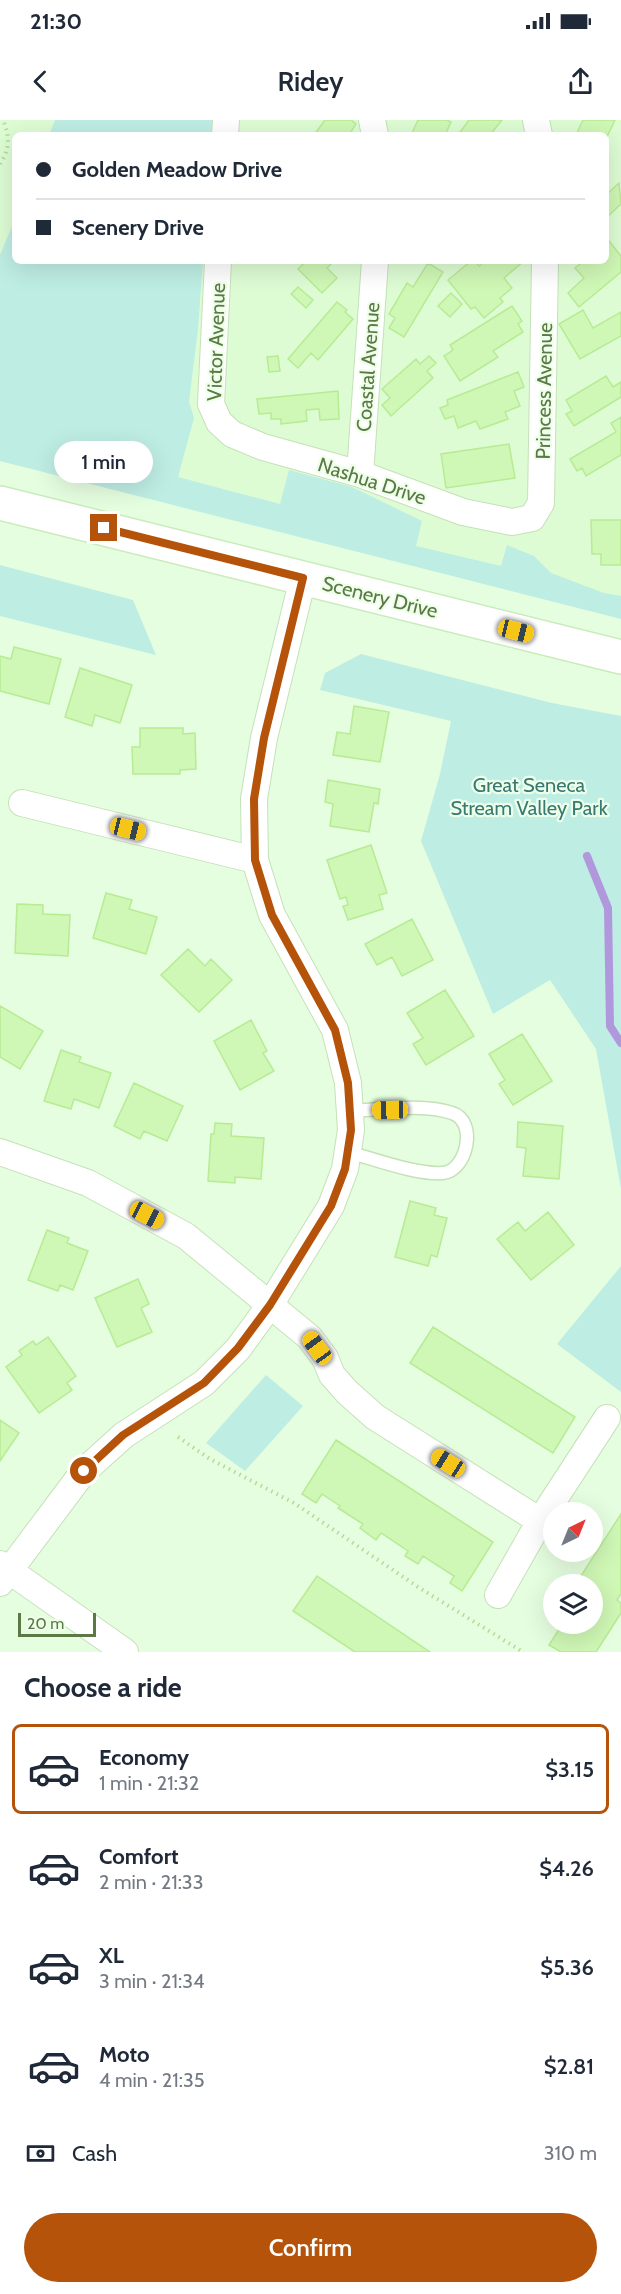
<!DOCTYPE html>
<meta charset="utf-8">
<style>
:root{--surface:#fff;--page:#f6f6f7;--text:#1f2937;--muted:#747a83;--line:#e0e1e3;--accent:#b45309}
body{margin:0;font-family:Cabin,sans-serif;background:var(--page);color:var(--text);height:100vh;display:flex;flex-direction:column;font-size:22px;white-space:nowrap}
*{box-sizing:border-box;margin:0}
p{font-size:20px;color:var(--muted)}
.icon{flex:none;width:33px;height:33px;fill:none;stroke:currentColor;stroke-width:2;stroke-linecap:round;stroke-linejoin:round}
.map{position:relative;height:1532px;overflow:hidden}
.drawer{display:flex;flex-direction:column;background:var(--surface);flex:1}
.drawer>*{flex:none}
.guide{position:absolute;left:12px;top:12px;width:597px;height:132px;border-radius:9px;box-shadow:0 6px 24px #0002;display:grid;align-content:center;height:132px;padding:0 24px;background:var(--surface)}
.needle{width:39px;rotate:43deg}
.fabs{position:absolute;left:543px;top:1382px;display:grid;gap:12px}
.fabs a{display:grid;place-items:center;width:60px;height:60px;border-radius:50%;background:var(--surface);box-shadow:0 6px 24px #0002;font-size:30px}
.scale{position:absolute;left:18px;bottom:15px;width:78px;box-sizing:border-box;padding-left:6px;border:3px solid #5b7845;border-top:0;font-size:16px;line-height:21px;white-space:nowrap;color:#5b7845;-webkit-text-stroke:4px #edffe9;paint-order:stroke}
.end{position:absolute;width:27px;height:27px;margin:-14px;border:8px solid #b45309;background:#fff;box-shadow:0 0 0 3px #fff}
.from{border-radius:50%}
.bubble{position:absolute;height:42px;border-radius:21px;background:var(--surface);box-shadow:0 6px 24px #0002;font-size:20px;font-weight:600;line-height:42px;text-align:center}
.car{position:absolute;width:18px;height:36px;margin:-18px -9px;border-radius:8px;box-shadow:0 0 4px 2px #0007;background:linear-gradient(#f5c518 24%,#345 0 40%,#f5c518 0 76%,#345 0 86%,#f5c518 0)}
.guide b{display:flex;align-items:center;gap:21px;height:57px;font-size:22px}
.guide b+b{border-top:2px solid var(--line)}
.guide i{width:15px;height:15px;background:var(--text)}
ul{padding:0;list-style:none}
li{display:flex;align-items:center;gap:18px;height:90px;margin:0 12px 9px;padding:0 12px;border:3px solid transparent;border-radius:9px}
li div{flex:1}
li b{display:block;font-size:22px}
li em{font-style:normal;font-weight:600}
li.selected{border-color:var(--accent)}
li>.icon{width:54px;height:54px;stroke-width:1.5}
h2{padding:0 24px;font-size:27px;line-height:72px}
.pay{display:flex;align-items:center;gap:15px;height:66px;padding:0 24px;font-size:22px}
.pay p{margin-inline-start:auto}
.cta{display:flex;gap:12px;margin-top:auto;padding:12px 24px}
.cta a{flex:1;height:69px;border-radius:36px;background:var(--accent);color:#fff;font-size:24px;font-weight:600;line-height:69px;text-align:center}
.status{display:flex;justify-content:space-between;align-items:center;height:42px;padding:0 30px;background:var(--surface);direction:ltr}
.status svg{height:16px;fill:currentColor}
header{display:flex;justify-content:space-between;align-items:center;height:78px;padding:0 24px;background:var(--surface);font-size:27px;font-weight:600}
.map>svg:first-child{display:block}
</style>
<div class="status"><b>21:30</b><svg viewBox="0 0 49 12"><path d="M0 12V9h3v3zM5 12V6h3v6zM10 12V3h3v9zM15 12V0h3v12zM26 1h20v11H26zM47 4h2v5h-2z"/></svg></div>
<header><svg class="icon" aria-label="back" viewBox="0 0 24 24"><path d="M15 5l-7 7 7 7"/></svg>Ridey<svg class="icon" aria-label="share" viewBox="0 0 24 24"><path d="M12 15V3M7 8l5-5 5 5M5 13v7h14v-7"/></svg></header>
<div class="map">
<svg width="621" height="1532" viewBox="0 0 621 1532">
<rect width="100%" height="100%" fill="#e6fee0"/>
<path fill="#ddfcd4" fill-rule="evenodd" d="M0,0H621V483L0,334ZM15,15H606V141H15Z"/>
<path fill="#beede4" d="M55,0H213L212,15H49Z
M15,99V141H203L198,209L189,282L194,298L178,357L280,384L289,350L352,367L422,401L416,426L501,446L507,425L534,436L551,453L604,473L621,476V499L0,341V135Z
M0,445L133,480L156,535L0,496Z
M361,534L552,583L621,596V1069L596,929L550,860L493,894L421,721L440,654L451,601L320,570L325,553Z
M621,1146V1272L557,1224Z
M266,1255L303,1286L245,1351L206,1323Z"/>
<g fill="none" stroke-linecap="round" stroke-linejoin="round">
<path stroke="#b198dd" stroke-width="8" d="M587,736L608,788L610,906L621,923"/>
</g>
<path fill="#cff7b5" stroke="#b7eb94" stroke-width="1.5" d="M325,0H351L356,4L349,15H314Z
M418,0H447L451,2L445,15H411Z
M469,0H502L490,15H458Z
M583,0H615L606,19V15H576Z
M619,63L621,84L606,98V75Z
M609,121L621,136V152L579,187L568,173L584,158L575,148L584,141H606V123Z
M306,141H334L327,148L337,158L322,173L298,149Z
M471,141H475L479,146L485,141H524L504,158L512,168L500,178L503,182L484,198L475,187L471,189L448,160Z
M428,143L443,152L404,217L389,208L395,198L389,194L407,163L413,167Z
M298,167L313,180L306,188L291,174Z
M451,173L462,184L450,197L438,186Z
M337,182L347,190L345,192L353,199L318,240L311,233L298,248L288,239Z
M512,186L522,201L518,204L523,212L493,231L498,237L460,261L444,236L453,230L450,225Z
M583,190L593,208L621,192V216L580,239L559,204Z
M278,236L280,251L269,252L267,237Z
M429,236L436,243L427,251L433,258L391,296L382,285L390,278L382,269L416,239L420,244Z
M518,252L524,267L514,271L520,286L505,292L508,299L480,309L476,301L458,308L454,296L445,299L440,288L448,285L447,280Z
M606,256L613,267L621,262V277L574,306L566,294L572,291L566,280Z
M338,271L339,299L320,300L319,289L306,290L307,301L281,304V299H271V293L259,294L257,279Z
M621,297V335L586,356L582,348L577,351L570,339L616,312L611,303Z
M509,324L515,358L446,368L441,334Z
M591,400H621V445H601V434H592Z
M14,527L61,539L49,584L0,571V536L11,539Z
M80,548L132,565L120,603L95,595L92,606L65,597Z
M354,586L389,592L380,642L333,635L337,612L350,614Z
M140,608H183V614L195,613L196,649L180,650V654H133L132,627H140Z
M328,660L380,669L378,684L374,683L369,712L330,706L333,684L325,682Z
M371,725L387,773L379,775L383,789L348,800L343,786L348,785L346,777L340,779L327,740Z
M106,773L132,780L129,789L157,797L146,834L93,818Z
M17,784L43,785V794L70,795L68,836L15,833Z
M412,799L433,840L402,856L392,837L377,845L365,824Z
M188,829L205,846L211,839L232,860L199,892L161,855Z
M445,870L474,916L426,945L413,924L423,918L407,893Z
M0,886L43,911L20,949L0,937Z
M251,900L267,931L263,933L274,951L240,970L214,921Z
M522,914L552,961L513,985L499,964L505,960L489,934Z
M61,930L81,937L79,942L111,953L99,988L74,979L71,989L44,981Z
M134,963L183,986L167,1021L144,1011L140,1019L114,1006Z
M518,1002L563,1006L559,1059L523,1056L526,1028L517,1027Z
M215,1003L232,1004L231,1016L264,1018L261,1059L235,1057V1063L208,1061L211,1014H214Z
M410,1081L436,1088L434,1095L447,1098L437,1137L431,1135L428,1146L395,1137Z
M548,1092L574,1125L531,1160L497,1119L518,1102L525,1111Z
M47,1110L69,1118L67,1123L88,1131L73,1170L60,1165L58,1171L28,1160Z
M138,1159L149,1184L141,1188L152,1212L117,1227L95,1178Z
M433,1207L575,1297L553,1333L410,1243Z
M48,1217L76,1256L67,1263L72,1270L39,1293L6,1247L22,1235L19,1231L33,1221L36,1225Z
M0,1300L19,1313L0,1341Z
M336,1320L493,1422L462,1471L450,1463L454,1456L423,1436L418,1444L405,1436L408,1431L381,1413L376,1420L360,1408L363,1404L338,1388L340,1386L322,1374L316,1383L302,1374Z
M621,1394V1474L617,1480L621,1483V1493L596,1532H561L549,1525L563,1503H592V1464H588L579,1459Z
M317,1456L430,1532H355L293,1491Z"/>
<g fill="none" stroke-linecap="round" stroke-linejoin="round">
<g stroke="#c5e1b8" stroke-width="15">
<path id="lane" d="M348,1032C374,1039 417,1055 443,1053C467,1051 478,1001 452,993C423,983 380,990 350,991"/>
</g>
<g stroke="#c5e1b8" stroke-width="28">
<path id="street" d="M372,0L375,15
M536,0L539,15
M225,15L226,0
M218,141L211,284L219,302L232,314L263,327L360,354L463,392L512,402L532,398L541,383L545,141
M360,354L375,141
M22,683L255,740
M0,1032L88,1063L186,1116L309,1217L325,1238L332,1255L347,1272L375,1297L540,1401
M0,1444L125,1532
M0,1463L84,1351L124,1315L204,1263L238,1229L270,1185L331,1086L345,1049L351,1010L348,963L335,910L272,795L255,740L254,679L264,618L303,458
M498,1475L540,1401L607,1298"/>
</g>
<g stroke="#caebbb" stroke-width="36">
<path id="secondary" d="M0,383L621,537"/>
</g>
<path stroke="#b3db98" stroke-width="4" stroke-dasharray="1.5 4.5" stroke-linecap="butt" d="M0,44C10,29 10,17 3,0
M178,1317L210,1339L294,1383L418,1467L523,1532"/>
<use href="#lane" stroke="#fff" stroke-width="12"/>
<use href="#street" stroke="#fff" stroke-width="26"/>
<use href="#secondary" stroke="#fff" stroke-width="33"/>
</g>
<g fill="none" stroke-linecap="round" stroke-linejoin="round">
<path stroke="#b45309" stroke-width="8" d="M84,1351L123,1315L204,1263L238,1228L270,1185L331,1086L345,1049L351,1010L348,963L335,910L272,795L255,740L254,679L264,618L303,458L104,408"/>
</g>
<g text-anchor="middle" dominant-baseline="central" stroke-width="4.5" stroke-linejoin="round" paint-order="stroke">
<g font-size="20" fill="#5b7845" stroke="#edffe9">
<text transform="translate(216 222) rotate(-88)">Victor Avenue</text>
<text transform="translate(368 247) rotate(-86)">Coastal Avenue</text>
<text transform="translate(544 271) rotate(-89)">Princess Avenue</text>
<text transform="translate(372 361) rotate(18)">Nashua Drive</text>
<text transform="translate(380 477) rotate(14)">Scenery Drive</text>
</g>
<g font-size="20" fill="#397974" stroke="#edffe9">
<text x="529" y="665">Great Seneca<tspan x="529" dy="23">Stream Valley Park</tspan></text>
</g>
</g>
</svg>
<div class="fabs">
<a><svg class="needle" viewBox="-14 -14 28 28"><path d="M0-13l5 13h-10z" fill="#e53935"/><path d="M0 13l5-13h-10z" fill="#747a83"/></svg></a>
<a><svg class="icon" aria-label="layers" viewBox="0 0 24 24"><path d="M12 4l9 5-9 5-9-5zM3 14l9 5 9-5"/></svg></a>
</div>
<div class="scale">20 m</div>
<i class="end from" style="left:84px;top:1351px"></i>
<i class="end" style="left:104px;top:408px"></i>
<div class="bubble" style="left:54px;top:321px;width:99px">1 min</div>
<i class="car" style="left:516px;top:511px;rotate:104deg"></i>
<i class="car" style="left:128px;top:709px;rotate:104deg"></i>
<i class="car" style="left:390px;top:990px;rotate:269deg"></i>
<i class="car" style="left:147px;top:1095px;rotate:118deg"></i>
<i class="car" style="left:317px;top:1228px;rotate:324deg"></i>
<i class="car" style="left:448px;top:1343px;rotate:302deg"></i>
<div class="guide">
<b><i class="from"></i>Golden Meadow Drive</b>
<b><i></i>Scenery Drive</b>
</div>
</div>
<section class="drawer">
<h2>Choose a ride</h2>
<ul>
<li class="selected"><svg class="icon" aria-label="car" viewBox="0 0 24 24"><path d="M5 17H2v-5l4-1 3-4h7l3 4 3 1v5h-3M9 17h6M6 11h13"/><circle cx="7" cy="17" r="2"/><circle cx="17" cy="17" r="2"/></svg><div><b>Economy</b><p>1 min · 21:32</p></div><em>$3.15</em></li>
<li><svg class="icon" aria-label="car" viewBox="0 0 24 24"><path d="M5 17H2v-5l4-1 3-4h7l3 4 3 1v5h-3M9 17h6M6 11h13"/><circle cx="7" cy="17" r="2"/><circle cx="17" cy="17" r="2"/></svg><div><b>Comfort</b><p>2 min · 21:33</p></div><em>$4.26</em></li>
<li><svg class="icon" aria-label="car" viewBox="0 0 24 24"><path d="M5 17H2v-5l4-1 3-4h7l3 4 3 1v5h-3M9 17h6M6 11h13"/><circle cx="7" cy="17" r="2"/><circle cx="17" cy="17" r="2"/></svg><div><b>XL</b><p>3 min · 21:34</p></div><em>$5.36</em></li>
<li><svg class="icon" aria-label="car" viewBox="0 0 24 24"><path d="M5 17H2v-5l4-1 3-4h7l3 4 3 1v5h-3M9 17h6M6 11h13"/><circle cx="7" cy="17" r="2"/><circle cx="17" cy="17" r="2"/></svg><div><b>Moto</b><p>4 min · 21:35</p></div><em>$2.81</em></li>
</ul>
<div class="pay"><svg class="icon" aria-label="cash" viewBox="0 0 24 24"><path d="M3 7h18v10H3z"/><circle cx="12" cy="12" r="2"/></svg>Cash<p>310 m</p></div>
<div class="cta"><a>Confirm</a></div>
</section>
